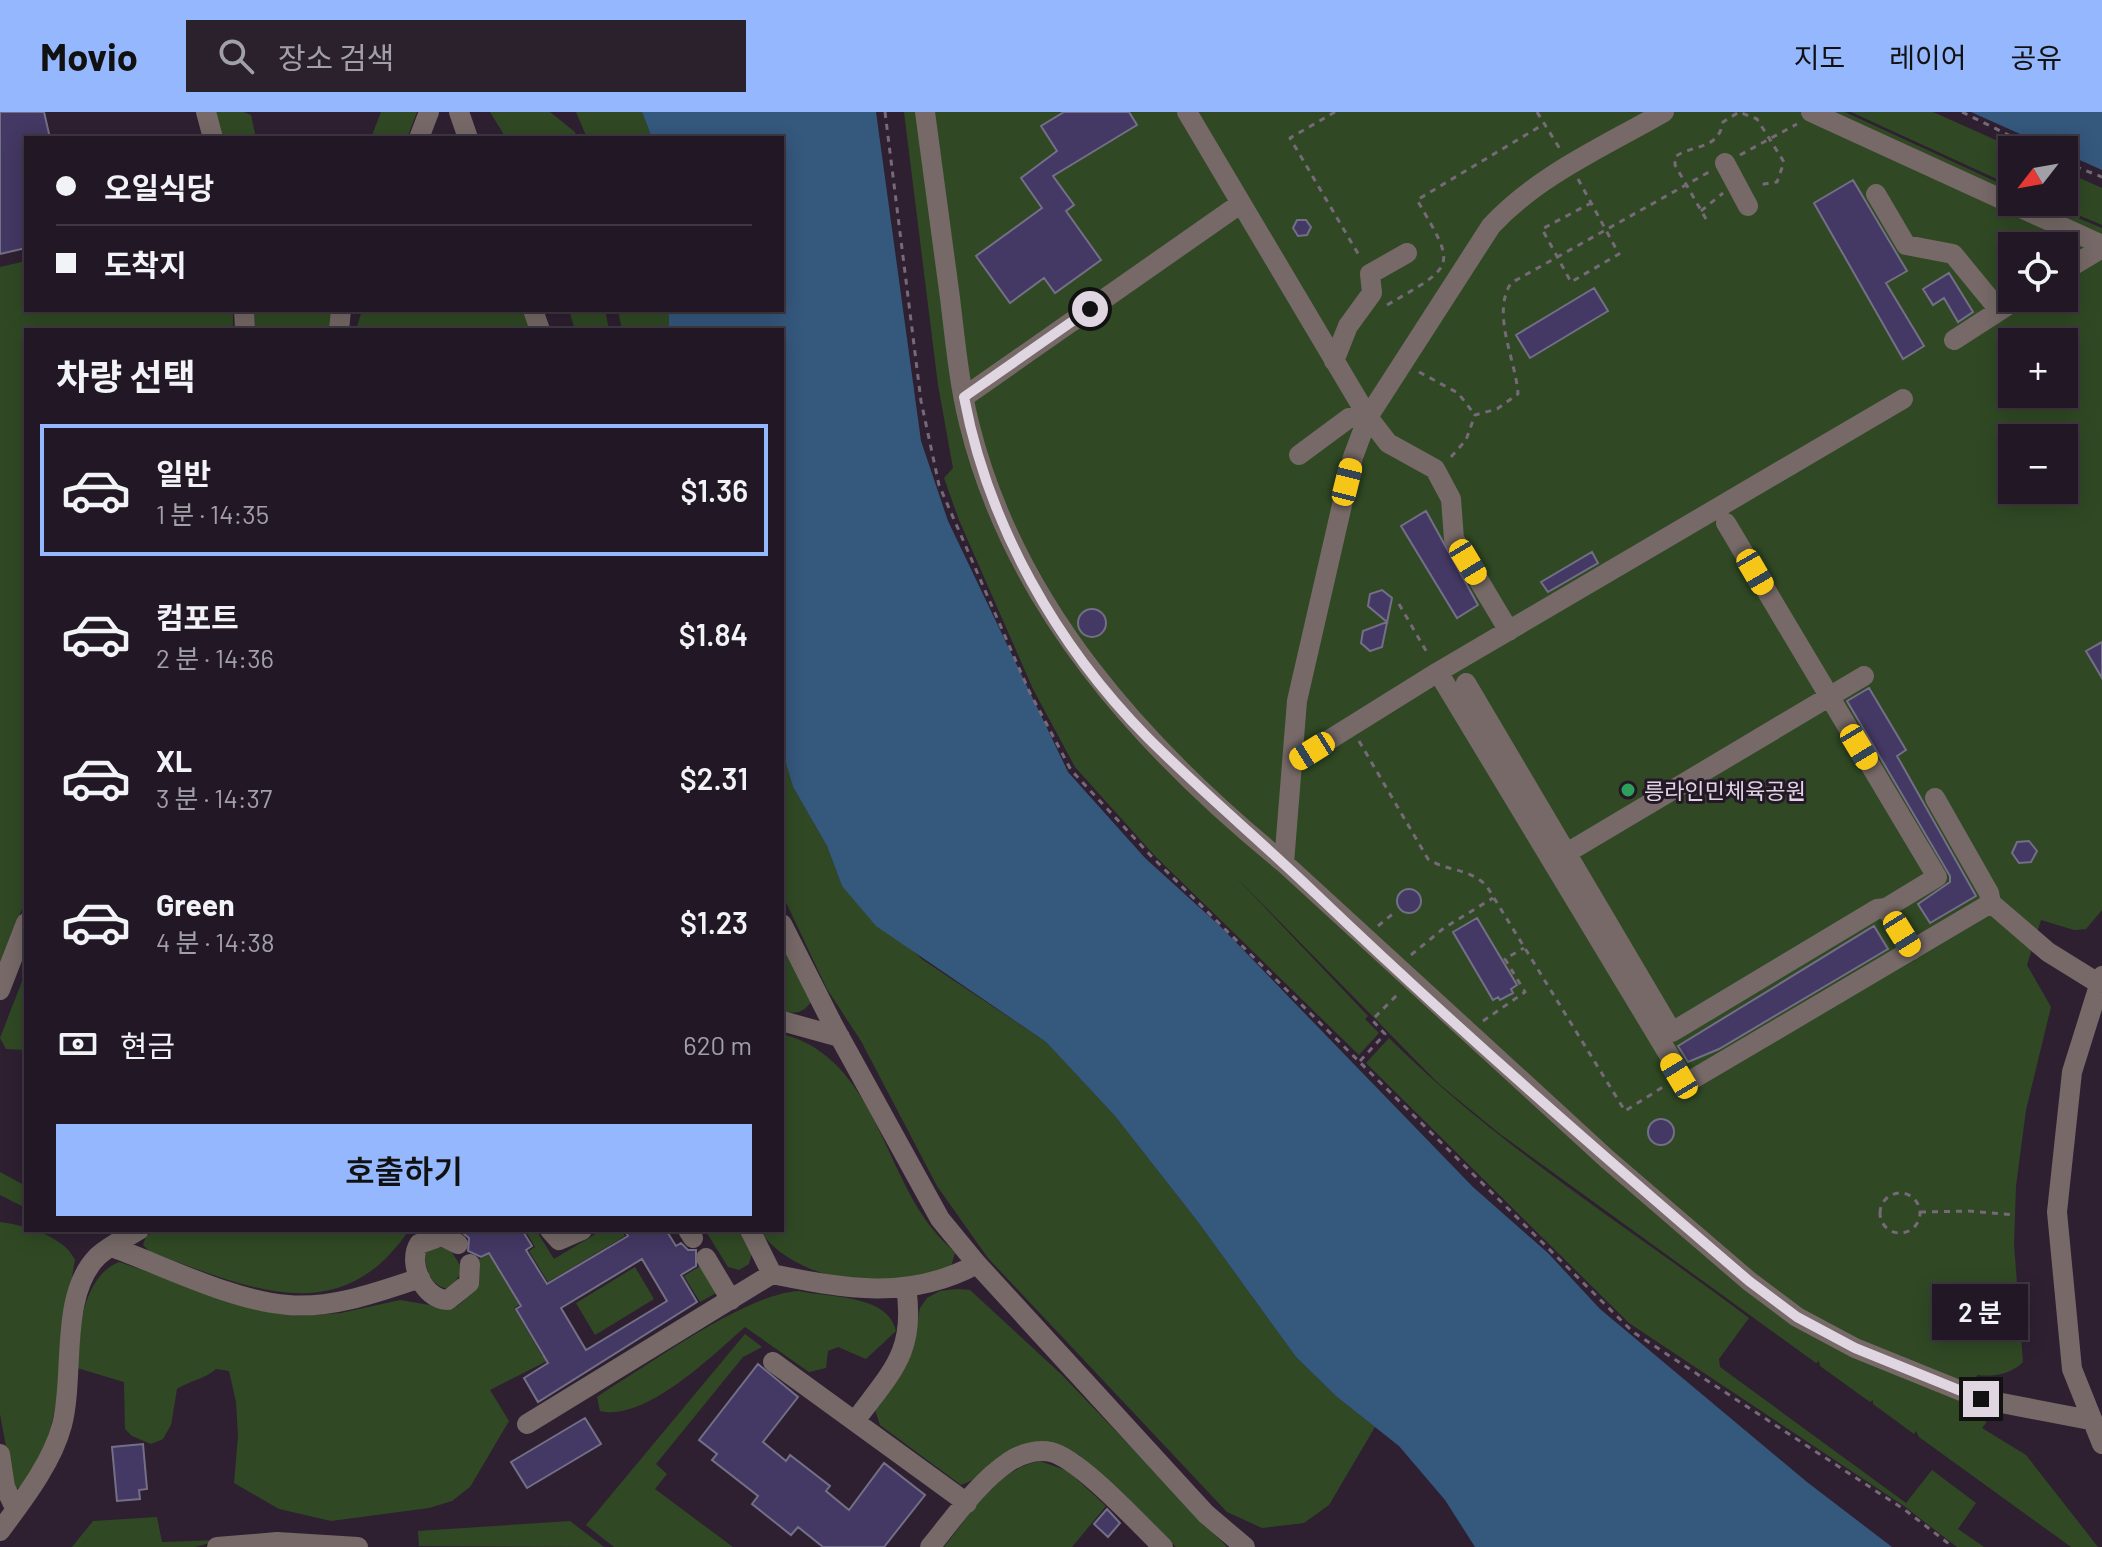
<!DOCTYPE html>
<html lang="ko">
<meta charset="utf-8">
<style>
:root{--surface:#221825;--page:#2a212d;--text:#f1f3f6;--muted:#a2a0a7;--line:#3f3742;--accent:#94b7fd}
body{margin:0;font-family:Barlow,"Noto Sans KR",sans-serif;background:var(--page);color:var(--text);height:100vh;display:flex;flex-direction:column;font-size:30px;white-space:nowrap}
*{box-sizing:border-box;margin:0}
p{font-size:26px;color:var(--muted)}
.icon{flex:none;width:44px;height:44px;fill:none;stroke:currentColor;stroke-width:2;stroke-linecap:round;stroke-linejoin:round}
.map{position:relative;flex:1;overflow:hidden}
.sheet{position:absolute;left:24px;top:216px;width:760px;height:904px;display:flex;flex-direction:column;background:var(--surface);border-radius:0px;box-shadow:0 4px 20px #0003,0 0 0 2px var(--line)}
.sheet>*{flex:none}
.top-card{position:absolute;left:24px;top:24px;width:760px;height:176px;border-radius:0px;box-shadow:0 4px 20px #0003,0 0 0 2px var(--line);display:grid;align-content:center;height:176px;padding:0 32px;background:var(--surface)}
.needle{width:52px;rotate:239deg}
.fabs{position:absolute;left:1998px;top:24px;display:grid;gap:16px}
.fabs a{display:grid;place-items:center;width:80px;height:80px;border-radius:0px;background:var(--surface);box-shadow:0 4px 20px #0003,0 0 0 2px var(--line);font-size:40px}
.end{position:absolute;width:36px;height:36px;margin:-18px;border:10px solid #e0d6e1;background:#111;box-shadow:0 0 0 4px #111}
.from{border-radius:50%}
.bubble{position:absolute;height:56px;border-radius:0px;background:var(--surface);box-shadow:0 4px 20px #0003,0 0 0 2px var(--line);font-size:26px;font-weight:600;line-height:56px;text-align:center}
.car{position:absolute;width:24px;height:48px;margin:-24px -12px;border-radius:10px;box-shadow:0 0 6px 2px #0007;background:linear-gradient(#f5c518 24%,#345 0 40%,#f5c518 0 76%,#345 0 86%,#f5c518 0)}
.top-card b{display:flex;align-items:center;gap:28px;height:76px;font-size:30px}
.top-card b+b{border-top:2px solid var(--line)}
.top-card i{width:20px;height:20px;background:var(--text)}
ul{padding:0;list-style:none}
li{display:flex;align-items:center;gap:24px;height:132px;margin:0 16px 12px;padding:0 16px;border:4px solid transparent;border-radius:0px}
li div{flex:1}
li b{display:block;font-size:30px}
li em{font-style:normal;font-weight:600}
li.active{border-color:var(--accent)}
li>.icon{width:72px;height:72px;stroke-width:1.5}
h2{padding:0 32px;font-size:36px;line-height:96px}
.pay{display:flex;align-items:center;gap:20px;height:88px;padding:0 32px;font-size:30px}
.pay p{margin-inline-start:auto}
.button{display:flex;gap:16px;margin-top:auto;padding:16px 32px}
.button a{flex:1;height:92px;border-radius:0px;background:var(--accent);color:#111;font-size:32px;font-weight:600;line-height:92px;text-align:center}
header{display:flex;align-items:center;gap:48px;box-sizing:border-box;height:112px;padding:0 40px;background:var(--accent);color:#111}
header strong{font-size:38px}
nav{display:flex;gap:44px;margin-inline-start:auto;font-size:28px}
.search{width:560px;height:72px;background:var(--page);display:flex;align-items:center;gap:20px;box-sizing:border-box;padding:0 28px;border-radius:0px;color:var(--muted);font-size:30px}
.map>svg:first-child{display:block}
</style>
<header>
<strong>Movio</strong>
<div class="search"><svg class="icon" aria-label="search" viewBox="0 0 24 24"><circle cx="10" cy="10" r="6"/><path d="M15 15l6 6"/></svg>장소 검색</div>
<nav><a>지도</a><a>레이어</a><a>공유</a></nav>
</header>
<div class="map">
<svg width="2102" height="1435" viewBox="0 0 2102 1435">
<rect width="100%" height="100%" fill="#2e2031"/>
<path fill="#304924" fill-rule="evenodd" d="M212,0H244L251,3L256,26H219Z
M381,0H417L407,26H371Z
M490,0H550L575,20L576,26H506Z
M576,0H642L652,26H587Z
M904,0H1845L2012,77V90H2040L2102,116V798L2086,817L2074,818L2041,808L2027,853L2051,895L2026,998L2016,1074L2014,1132L2023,1250C2011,1262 1995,1265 1978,1263L1974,1267L1986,1311L1982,1316L2026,1343L2098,1435H2071L1919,1325L1916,1319L1914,1322L1873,1292V1288L1870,1290L1820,1254L1819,1249L1816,1251L1500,1022L1439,972L1231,760L1368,904L1365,907L1379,921L1359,943L1154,743L1075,655L1033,577L959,408L944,366L953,356L938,273ZM2012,134H2064V186H2012ZM2012,230H2064V282H2012ZM2012,326H2064V378H2012Z
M1851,0H1933L2018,38H2012V74Z
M2064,59L2102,76V113L2047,90H2064Z
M26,149V198H233V218H26V786L0,855V155Z
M254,198H336L334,218H255Z
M362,198H523L530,218H356Z
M569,198H605L609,218H575Z
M618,198H669V218H622Z
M782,638L793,675L827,734L842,774L923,848L1046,930L1115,1004L1198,1110L1296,1245L1337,1285L1375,1315L1329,1393L1304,1411L1262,1416L1227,1400L988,1146L937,1074L861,929L827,877L782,782Z
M782,828L811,890C802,902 795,902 782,899Z
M26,859V938L6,937L0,926Z
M782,922C866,943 881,1041 923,1104C932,1118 944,1130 955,1141L950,1158C890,1180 798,1173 759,1118H782Z
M1389,926C1497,1034 1627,1114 1749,1206L1719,1247L1720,1255L1906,1391L1932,1358L1976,1391L1958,1417L1984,1435H1957L1904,1394L1629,1211L1366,951Z
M0,1060L26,1074V1096L0,1083Z
M0,1110C24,1113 64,1124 75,1148C65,1196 63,1359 14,1378L0,1302Z
M158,1118H409C339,1222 245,1174 150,1140L143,1133L146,1124Z
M525,1118H536L554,1147L602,1118H621L625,1124L548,1170L529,1139L535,1135Z
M705,1118H739L752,1141L749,1152L739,1158L728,1155Z
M448,1134L463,1158L450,1177C430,1175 425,1157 425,1139Z
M489,1142L519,1193L514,1196L542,1244L548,1242L551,1247L490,1278L509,1309L470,1375L452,1389L429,1396L331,1409L279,1397L234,1371L238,1324L236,1290L229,1259L216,1257C203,1268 191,1268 177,1277L171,1313L163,1327L151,1332L132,1324L125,1317L124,1270L77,1256C77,1222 83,1164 119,1150L250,1195L298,1204L341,1201L400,1188L453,1197C473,1185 473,1172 476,1149Z
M702,1153L718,1180L700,1190L684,1164Z
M635,1155L654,1187L595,1223L576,1191Z
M957,1177L970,1178L1062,1263L1227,1435H1176L1079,1343L1057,1332L961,1373L880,1313L875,1298L914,1228L920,1196L927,1186L940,1179Z
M799,1179C830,1186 888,1182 896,1219L866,1247L838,1235L828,1239L826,1256L809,1260L745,1215C713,1243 645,1310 600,1299L597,1285L610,1276C657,1248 746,1182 799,1179Z
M745,1222L762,1235L743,1245L656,1352L667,1362L655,1377L733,1435H614L586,1413Z
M1040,1349L1068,1359L1106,1394L1072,1435H944C970,1403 996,1357 1040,1349Z
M157,1405L162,1430L220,1428L195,1435H72L93,1409Z
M570,1409L604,1435L419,1434L418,1419Z"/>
<path fill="#35587d" d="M642,0H876L921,329L948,409L1068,660L1145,746L1221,815L1473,1075L1548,1141L1600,1197L1807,1370L1892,1435H1475L1445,1388L1399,1334L1337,1285L1296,1245L1198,1110L1115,1004L1046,930L876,814L842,774L827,734L793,675L782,638V218H669V198H782V26H652Z
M1971,0H2102V58L2064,41V38H2056Z"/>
<path fill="#443864" stroke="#736f86" stroke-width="2" fill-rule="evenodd" d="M0,0H44L50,26H26V136L0,142Z
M1064,0H1129L1137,13L1053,64L1074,93L1066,99L1101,148L1055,181L1044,166L1010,191L976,144L1042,96L1021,66L1057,39L1041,14Z
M1853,68L1907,159L1886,171L1924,234L1903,247L1814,91Z
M1297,108H1306L1311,115L1307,123L1298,124L1293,116Z
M1949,161L1973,200L1958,210L1944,186L1933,193L1923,177Z
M1594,176L1608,199L1530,246L1516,223Z
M1426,399L1478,493L1457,506L1401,414Z
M1592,440L1598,451L1548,480L1541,470Z
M1382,478L1392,486L1382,535L1370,539L1361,531L1363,519L1387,510L1368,494L1370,482Z
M1078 511a14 14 0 1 1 28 0a14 14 0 1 1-28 0Z
M2102,530V566L2086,539Z
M1869,576L1906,638L1897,644L1976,784L1930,811L1918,792L1950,770V764L1847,589Z
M2029,729L2037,739L2031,750L2019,751L2012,741L2017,730Z
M1397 789a12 12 0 1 1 24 0a12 12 0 1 1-24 0Z
M1477,806L1517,873L1511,877L1513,881L1500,888L1498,885L1493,888L1453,820Z
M1874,814L1888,837L1719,937L1688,950L1678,934Z
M1648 1020a13 13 0 1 1 26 0a13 13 0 1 1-26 0Z
M459,1118H522L532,1134L526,1138L547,1172L628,1124L624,1118H666L676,1134L681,1131L688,1138H696V1154L681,1163L697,1190L538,1290L524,1266L548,1251L516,1197L521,1194L489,1141L481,1145L468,1139L469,1126ZM642,1147L667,1189L586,1238L561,1196Z
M758,1252L798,1285L763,1330L786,1349L790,1343L830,1374L826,1379L849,1398L884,1351L925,1383L884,1435H823L798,1415L791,1423L752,1392L758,1384L712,1348L717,1342L699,1328Z
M585,1306L601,1332L527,1376L511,1350Z
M143,1332L147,1377L139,1378L140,1387L117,1389L112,1335Z
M1107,1397L1120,1411L1108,1425L1094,1412Z"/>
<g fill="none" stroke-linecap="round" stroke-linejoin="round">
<path stroke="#766978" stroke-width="3" stroke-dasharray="6 6" stroke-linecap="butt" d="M885,0L921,289L939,373L1029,579L1071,658L1153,746L1633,1220L1905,1398L1953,1435
M1335,0L1290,26L1360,145
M1537,0L1560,37
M1962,0L2039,38
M1740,43L1797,12
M2064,50L2102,65
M1578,67L1619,142L1571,170L1542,117L1591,91
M1701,99L1723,81
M1706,107L1675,53V45C1692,32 1718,39 1723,10L1739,0L1757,7L1784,50L1777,70L1758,73
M1387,193C1456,153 1457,156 1417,88L1544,12
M1419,260L1458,281L1475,303
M1451,345L1466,328L1475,303L1497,297L1518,282C1516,248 1491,202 1511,171L1709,60
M1399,492L1429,544
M1359,629L1428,747C1448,760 1466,755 1486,773L1625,999L1666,973
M1378,814L1395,800
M1411,843L1444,816L1493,786
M1483,909L1525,880L1505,847L1524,836
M1360,949L1385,922L1372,908L1399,881
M1880 1101a20 20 0 1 1 40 0a20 20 0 1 1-40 0Z
M1920,1100L1969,1099L2015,1103"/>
<path stroke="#766967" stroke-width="20" d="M206,0L213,26
M459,0L468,26
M925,0C933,62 942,124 950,186C955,227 959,271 969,311C1014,494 1142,635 1284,751
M1187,0L1368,305L1388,331L1435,357L1451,387L1454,427L1509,519
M1664,0C1605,34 1538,63 1491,114L1368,305L1353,345L1297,589L1284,751L1607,1047L1749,1169L1797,1205L1855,1236L1981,1287L2090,1308
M1811,0L2102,133
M419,26L429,0
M1725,51L1748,94
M1876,82L1906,133L1953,142L1999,198
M2064,159L2102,136
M244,198L245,218
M533,198L540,218
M339,218L341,198
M1954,228L2019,186
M1334,249L1348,214L1372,181L1370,162L1407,141
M964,285L1240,92
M1299,343L1349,306L1368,305
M1438,560L1684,968L1693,967L1991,791
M1466,571L1672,920L1877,797L1886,796L1937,765L1726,411
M1292,651L1438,560L1903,287
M1935,686L1989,781L1991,791L2048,840L2098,871
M1565,742L1864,564
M1886,796L1912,838
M782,812L832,911L940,1107L977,1152L1206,1402L1245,1435
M2102,864L2072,960L2057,1100L2072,1257L2102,1332
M0,878L26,811
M782,909L840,925
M550,1118L559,1128L582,1118
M688,1118L693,1126
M750,1118L772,1162
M458,1132L442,1124L419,1132C407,1151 424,1188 448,1188L469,1171L470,1152
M112,1135C164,1154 233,1189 288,1193C332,1197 378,1180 420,1166
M706,1146L731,1188
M773,1250L967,1391
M855,1309C892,1259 916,1240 906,1175
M527,1312L772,1162C845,1177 909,1189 977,1152
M0,1342L5,1375L15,1396
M0,1419C23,1388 52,1351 62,1313C75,1263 59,1184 97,1145C108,1134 126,1126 139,1118
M217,1435L277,1430L358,1435
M930,1435C954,1406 978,1370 1010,1349C1021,1342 1037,1337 1051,1340C1080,1347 1139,1412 1163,1435"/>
</g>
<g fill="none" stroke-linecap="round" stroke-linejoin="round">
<path stroke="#e0d6e1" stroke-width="10" d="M1090,197L964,285C988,413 1057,534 1148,626C1202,680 1261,729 1316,782C1456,916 1602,1043 1749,1169L1797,1205L1855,1236L1981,1287"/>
</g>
<circle fill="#2e9e5b" stroke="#241727" stroke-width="3" cx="1628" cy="678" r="8"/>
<g text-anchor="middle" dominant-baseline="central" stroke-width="6" stroke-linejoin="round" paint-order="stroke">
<g font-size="22" fill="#e0d6e1" stroke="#241727" text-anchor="start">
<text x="1644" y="678">릉라인민체육공원</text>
</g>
</g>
</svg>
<div class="fabs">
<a><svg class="needle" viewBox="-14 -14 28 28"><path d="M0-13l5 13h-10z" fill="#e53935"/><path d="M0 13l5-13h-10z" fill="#a2a0a7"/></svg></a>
<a><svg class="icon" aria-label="locate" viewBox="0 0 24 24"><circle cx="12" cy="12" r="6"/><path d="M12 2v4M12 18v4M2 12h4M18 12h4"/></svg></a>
<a>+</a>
<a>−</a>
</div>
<i class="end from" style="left:1090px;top:197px"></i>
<i class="end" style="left:1981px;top:1287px"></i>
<div class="bubble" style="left:1932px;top:1172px;width:96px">2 분</div>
<i class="car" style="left:1347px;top:370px;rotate:14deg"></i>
<i class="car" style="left:1468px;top:450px;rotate:149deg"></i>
<i class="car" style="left:1755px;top:460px;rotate:150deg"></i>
<i class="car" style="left:1859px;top:635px;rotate:149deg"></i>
<i class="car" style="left:1312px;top:639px;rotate:238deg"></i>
<i class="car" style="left:1902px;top:822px;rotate:148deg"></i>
<i class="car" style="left:1679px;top:964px;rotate:329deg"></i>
<div class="top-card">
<b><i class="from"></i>오일식당</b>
<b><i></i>도착지</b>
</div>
<section class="sheet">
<h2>차량 선택</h2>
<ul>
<li class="active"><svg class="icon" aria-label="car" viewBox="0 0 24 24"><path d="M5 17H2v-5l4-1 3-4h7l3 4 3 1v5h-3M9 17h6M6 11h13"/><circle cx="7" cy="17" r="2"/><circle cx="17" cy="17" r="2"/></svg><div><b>일반</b><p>1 분 · 14:35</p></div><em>$1.36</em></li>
<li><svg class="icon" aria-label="car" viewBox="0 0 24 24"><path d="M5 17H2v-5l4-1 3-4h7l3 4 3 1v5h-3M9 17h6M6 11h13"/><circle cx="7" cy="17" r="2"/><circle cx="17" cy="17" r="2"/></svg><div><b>컴포트</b><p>2 분 · 14:36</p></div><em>$1.84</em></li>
<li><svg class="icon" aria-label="car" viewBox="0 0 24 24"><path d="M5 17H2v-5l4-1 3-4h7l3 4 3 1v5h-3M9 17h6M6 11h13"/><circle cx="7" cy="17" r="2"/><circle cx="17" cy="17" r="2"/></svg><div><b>XL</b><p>3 분 · 14:37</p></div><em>$2.31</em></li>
<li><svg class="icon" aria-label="car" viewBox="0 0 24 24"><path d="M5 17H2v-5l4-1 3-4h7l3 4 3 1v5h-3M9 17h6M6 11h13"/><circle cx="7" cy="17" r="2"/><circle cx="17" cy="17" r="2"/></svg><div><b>Green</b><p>4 분 · 14:38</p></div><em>$1.23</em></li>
</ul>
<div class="pay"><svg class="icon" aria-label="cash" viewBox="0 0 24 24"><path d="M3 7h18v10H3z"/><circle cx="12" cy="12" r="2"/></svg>현금<p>620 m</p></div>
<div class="button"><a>호출하기</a></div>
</section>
</div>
